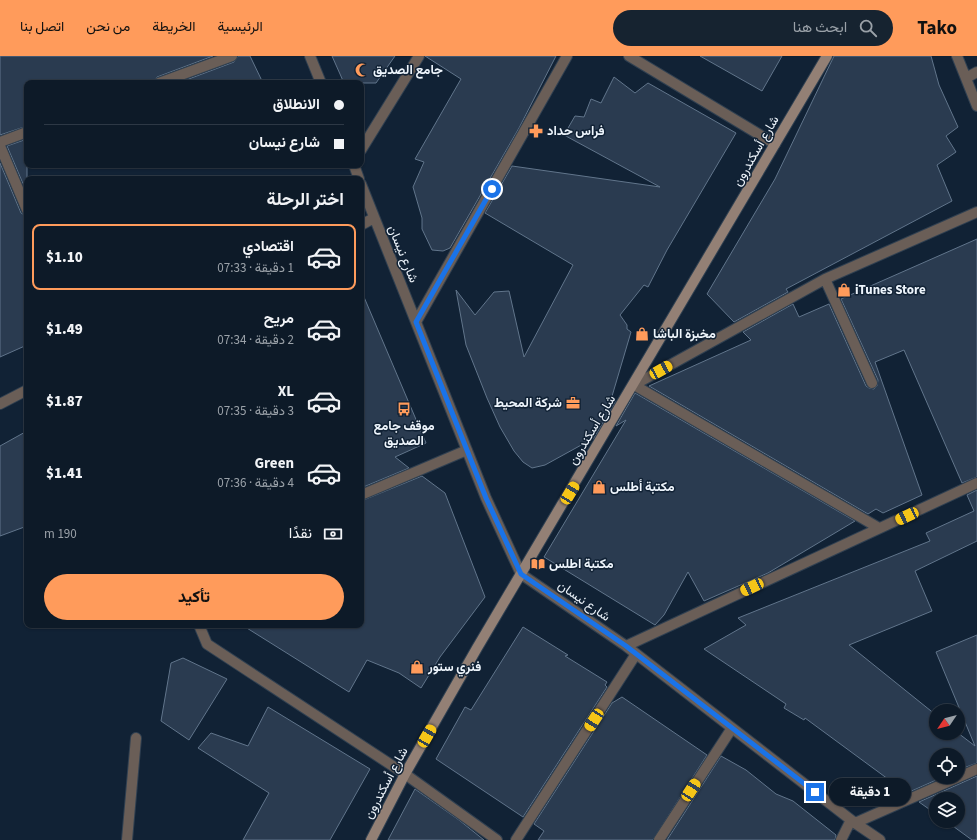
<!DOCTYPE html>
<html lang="ar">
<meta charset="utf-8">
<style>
:root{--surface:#0d1a28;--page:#162330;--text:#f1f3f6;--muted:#9aa1a8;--line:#2d3845;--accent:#ff9b5b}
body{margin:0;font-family:"Source Sans 3",Vazirmatn,sans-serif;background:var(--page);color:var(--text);direction:rtl;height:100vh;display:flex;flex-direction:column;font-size:15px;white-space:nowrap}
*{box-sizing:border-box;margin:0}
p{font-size:13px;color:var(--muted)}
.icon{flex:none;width:22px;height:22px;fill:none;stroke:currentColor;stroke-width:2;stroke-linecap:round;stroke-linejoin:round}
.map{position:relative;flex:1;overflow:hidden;direction:ltr}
.side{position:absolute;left:24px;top:120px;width:340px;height:452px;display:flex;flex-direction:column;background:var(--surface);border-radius:8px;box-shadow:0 1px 3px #0004,0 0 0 1px var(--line);direction:rtl}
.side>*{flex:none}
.banner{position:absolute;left:24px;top:24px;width:340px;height:88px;border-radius:8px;box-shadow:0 1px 3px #0004,0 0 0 1px var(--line);direction:rtl;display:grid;align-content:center;height:88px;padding:0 20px;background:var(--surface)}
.needle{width:26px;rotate:235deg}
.buttons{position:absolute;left:929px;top:648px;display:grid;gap:8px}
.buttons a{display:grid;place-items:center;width:36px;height:36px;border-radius:50%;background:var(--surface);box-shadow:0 1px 3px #0004,0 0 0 1px var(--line);font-size:20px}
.end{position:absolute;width:18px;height:18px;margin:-9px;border:5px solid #1a73e8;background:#fff;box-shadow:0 0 0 2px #fff}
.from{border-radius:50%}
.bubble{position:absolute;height:28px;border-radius:14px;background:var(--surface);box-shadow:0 1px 3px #0004,0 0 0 1px var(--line);font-size:13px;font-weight:800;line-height:28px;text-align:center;direction:rtl}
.car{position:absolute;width:12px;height:24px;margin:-12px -6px;border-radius:5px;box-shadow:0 0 3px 1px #0007;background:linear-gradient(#f5c518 24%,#345 0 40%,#f5c518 0 76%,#345 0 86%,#f5c518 0)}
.banner b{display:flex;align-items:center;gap:14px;height:38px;font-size:15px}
.banner b+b{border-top:1px solid var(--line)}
.banner i{width:10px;height:10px;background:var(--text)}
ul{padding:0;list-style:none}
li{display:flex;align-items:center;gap:12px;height:66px;margin:0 8px 6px;padding:0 12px;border:2px solid transparent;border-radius:8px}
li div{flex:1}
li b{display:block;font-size:15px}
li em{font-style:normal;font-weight:800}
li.selected{border-color:var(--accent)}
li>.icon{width:36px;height:36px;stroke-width:1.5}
h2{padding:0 20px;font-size:18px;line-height:48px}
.pay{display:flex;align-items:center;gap:10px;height:44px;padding:0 20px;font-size:15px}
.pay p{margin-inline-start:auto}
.primary-button{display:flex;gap:8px;margin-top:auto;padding:8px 20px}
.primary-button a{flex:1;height:46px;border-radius:24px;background:var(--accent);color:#111;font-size:16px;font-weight:800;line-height:46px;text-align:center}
header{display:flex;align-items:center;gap:24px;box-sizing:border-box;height:56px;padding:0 20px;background:var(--accent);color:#111}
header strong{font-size:19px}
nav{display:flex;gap:22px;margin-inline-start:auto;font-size:14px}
.search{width:280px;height:36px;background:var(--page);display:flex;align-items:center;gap:10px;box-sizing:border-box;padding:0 14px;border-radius:22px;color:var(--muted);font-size:15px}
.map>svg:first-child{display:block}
</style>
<header>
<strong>Tako</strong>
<div class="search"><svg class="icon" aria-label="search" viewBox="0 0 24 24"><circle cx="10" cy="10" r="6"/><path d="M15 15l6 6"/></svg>ابحث هنا</div>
<nav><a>الرئيسية</a><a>الخريطة</a><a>من نحن</a><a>اتصل بنا</a></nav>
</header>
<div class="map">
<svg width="977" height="784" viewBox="0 0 977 784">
<rect width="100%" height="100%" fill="#112235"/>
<path fill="#2a3b50" stroke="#61758b" d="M0,0H213L157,21L153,27H27V70L0,79Z
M238,0H250L263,27H178L234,6Z
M332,0H395L376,27H344Z
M425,0H556L519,72L450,192L443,195L432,194L422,173V162L413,131L424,106L415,103L461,23Z
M700,0H782L762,35Z
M834,0H931L939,29L958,71L946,80L956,96L937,109L952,145L786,233L788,236L734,266L707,238L775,123Z
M614,21L635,37L648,27L736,77L667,194L648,231L644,229L620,259L627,269V273L631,276L610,347L616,345L594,382L545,409L532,412L523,406L514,395L500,371L487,342L466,289L456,234L475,259L494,236L509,235L524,301L573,209L485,157L512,110L660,131L564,79L575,60L584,61L591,43L601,47Z
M27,83V137L7,90Z
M0,107L21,157L27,160V289L0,301Z
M977,183V421L962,427L904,294L875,306L922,439L883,457L876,453L868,458L649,330L751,284L743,276L793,248L799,261L829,248L866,330L869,332L874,333L877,330L878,324L841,243Z
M361,234L426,387L395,401L409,412L361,432Z
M635,337L855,465L768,517L704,545L688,516L664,559L655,569L544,501L626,364L616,370Z
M27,375V470L0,480V390Z
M422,420L445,437L485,541L440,601L421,632L399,617L367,604L349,636L242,569H361V445Z
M977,434V485L915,515L932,555L849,589L936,659V677H958L975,690L936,596L977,579V707L958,714V699H936V721H943L907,737L805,662L804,664L784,652L786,648L704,593L746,569L738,562L930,485L926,477L974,455L967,439Z
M523,571L568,599L565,600L607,626L605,629L607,631L523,761L436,703L465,651L471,654Z
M183,602L227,623L189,684L161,665L171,607Z
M622,641L707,699L653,784H538L544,775L534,768L612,647Z
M268,651L370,713L330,784H243L269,737L198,692L211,677L248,690Z
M721,700L746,714L776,738L793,745L836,779L835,784H667Z
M977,720V784H972L946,765H958V743H936V758L919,746Z
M415,733L459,764L484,784H388Z"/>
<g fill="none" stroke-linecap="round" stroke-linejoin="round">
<g stroke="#304051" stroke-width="12">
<path id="service" d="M127,784L136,682"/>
</g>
<g stroke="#304051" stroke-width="12">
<path id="minor" d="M310,0L321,27
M629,0L775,88
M957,0L977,50
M966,22L977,16
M159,27L232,0
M0,86L27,76
M0,90L27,154
M361,94L419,0
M354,109L359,123
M361,128L486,442L521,518L626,590L855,767L880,784
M361,169L374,162
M825,223L872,327
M416,266L567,0
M634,329L825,223L977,156
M634,329L879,472
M0,348L27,334
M361,439L467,394
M199,569L207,588L405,718L497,784
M626,590L977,427
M855,767L977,713
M516,784L636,598
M659,784L732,672
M841,784L851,764"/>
</g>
<g stroke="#304051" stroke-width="12">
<path id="secondary" d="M371,784L405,718L477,592L827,0"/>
</g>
<use href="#service" stroke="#6a5e57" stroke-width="10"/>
<use href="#minor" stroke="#6a5e57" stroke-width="10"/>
<use href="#secondary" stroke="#938075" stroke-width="10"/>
</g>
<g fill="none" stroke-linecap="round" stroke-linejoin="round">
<path stroke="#1a73e8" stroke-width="5" d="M492,133L416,266L486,442L521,518L626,590L815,736"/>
</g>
<defs>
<g id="mosque-bare" transform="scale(1.08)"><path d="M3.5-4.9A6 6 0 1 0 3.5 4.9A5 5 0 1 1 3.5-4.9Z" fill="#ff9b5b" stroke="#112235" stroke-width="2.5" paint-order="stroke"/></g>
<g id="pharmacy-bare" transform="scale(1.08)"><path d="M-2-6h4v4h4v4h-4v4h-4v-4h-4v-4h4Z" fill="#ff9b5b" stroke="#112235" stroke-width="2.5" paint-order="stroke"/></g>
<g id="shop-bare" transform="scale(1.08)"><path d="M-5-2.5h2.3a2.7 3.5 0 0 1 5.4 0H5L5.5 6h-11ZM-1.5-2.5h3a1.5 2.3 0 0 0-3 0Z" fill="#ff9b5b" stroke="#112235" stroke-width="2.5" paint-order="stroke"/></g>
<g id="office-bare" transform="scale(1.08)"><path d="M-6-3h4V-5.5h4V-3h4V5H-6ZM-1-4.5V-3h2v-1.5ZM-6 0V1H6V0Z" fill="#ff9b5b" stroke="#112235" stroke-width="2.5" paint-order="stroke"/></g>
<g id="bus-bare" transform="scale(1.08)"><path d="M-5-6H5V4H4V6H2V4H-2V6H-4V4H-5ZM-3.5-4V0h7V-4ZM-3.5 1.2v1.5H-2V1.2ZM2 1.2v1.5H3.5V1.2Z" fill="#ff9b5b" stroke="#112235" stroke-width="2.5" paint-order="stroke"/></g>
<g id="library-bare" transform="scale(1.08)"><path d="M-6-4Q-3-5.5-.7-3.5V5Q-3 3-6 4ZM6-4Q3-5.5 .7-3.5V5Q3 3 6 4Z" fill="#ff9b5b" stroke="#112235" stroke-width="2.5" paint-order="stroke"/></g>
</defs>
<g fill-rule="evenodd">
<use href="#mosque-bare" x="362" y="14"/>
<use href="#pharmacy-bare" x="536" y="75"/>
<use href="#shop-bare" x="844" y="234"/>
<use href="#shop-bare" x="642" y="278"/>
<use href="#office-bare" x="573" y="347"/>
<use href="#bus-bare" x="404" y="353"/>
<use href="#shop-bare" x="599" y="431"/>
<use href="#library-bare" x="538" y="508"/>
<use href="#shop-bare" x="417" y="611"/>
</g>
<g text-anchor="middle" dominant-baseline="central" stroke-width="3" stroke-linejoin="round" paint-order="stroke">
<g font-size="13" font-weight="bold" fill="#eef5fc" stroke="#112235" text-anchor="start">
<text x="373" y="14">جامع الصديق</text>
<text x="547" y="75">فراس حداد</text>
<text x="855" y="234">iTunes Store</text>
<text x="653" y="278">مخبزة الباشا</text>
<text x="562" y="347" text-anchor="end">شركة المحيط</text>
<text x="404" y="370" text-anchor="middle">موقف جامع<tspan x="404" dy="15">الصديق</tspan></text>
<text x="610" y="431">مكتبة أطلس</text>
<text x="549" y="508">مكتبة اطلس</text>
<text x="428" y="611">فنري ستور</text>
</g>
<g font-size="13" fill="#eef5fc" stroke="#112235">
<text transform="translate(756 95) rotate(-60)">شارع أسكندرون</text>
<text transform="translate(403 198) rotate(68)">شارع نيسان</text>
<text transform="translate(592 374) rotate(-59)">شارع أسكندرون</text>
<text transform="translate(584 545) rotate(35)">شارع نيسان</text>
<text transform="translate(386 727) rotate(-62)">شارع أسكندرون</text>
</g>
</g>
</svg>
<div class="buttons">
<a><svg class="needle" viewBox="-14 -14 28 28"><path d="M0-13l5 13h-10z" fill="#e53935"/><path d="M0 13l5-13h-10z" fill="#9aa1a8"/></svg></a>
<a><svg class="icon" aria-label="locate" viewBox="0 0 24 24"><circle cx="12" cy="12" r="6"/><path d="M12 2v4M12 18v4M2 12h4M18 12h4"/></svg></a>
<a><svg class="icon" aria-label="layers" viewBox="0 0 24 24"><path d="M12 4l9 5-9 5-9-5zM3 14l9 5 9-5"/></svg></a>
</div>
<i class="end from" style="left:492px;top:133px"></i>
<i class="end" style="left:815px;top:736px"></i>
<div class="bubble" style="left:829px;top:722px;width:82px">1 دقيقة</div>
<i class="car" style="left:661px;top:314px;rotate:61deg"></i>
<i class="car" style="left:570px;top:437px;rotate:31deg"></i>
<i class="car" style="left:907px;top:460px;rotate:245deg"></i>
<i class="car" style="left:752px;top:531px;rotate:245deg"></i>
<i class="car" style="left:594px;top:664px;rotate:213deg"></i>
<i class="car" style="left:427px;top:680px;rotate:30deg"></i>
<i class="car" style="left:691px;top:734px;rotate:33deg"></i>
<div class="banner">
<b><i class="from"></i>الانطلاق</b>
<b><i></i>شارع نيسان</b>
</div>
<section class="side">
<h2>اختر الرحلة</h2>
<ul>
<li class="selected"><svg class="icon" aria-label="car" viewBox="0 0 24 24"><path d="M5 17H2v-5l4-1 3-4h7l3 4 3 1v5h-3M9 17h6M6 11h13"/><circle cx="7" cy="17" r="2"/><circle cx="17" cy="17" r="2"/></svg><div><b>اقتصادي</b><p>1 دقيقة · 07:33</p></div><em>$1.10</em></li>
<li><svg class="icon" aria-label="car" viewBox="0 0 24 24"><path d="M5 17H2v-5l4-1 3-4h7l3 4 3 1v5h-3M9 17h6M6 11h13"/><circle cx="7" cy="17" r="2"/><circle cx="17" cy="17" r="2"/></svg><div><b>مريح</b><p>2 دقيقة · 07:34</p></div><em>$1.49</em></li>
<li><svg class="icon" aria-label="car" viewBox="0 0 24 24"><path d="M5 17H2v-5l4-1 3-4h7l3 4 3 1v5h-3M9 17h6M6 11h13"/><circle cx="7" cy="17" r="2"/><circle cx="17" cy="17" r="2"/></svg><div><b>XL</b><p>3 دقيقة · 07:35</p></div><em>$1.87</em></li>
<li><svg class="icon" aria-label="car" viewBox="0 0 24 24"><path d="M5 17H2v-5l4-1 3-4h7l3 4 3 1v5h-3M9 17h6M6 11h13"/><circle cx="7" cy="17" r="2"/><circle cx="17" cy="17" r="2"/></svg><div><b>Green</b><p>4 دقيقة · 07:36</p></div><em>$1.41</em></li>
</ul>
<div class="pay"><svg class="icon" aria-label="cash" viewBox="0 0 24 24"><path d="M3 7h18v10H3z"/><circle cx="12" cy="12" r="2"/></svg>نقدًا<p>190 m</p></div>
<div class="primary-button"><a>تأكيد</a></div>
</section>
</div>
